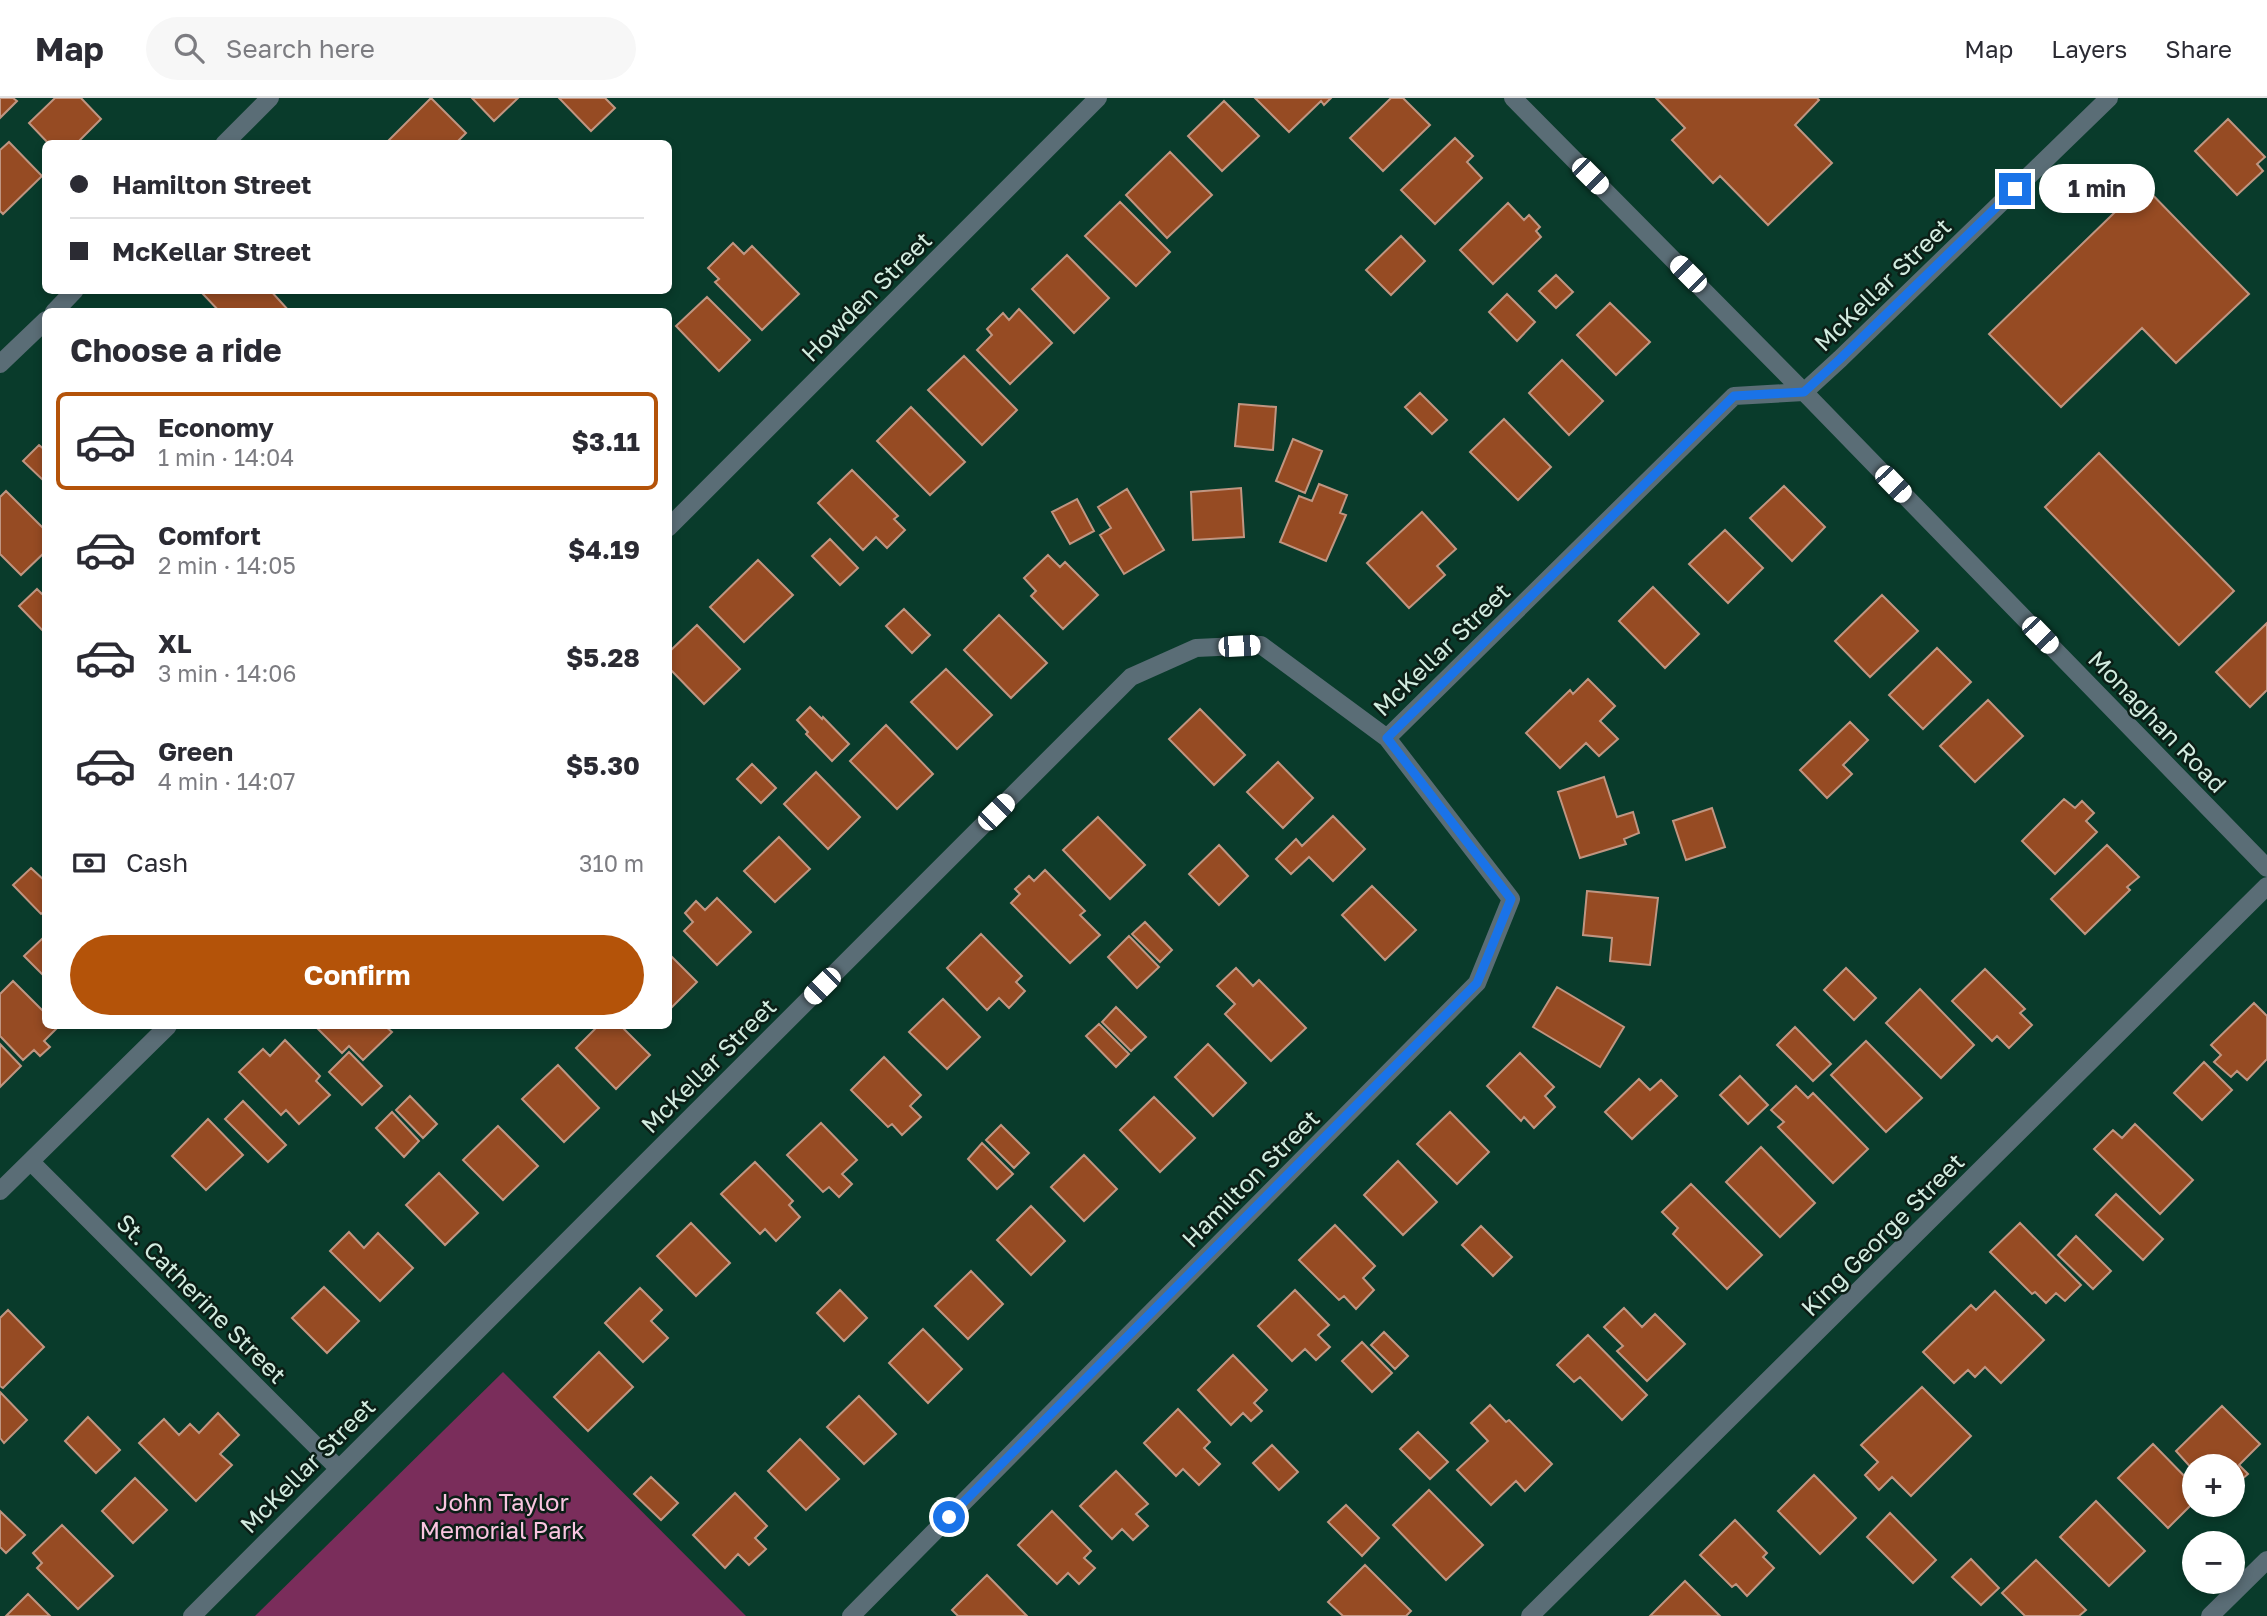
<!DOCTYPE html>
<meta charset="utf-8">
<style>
:root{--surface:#fff;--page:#f7f7f7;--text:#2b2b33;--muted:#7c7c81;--line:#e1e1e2;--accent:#b45309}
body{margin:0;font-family:"Golos Text",sans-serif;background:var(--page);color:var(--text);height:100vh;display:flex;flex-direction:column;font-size:26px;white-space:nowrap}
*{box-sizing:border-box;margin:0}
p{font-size:23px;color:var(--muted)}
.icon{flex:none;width:38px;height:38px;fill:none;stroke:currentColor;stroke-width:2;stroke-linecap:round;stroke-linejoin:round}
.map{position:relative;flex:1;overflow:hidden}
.details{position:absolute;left:42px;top:210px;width:630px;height:721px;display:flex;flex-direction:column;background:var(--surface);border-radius:10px;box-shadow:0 4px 10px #0003}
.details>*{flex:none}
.guide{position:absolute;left:42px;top:42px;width:630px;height:154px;border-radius:10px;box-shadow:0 4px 10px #0003;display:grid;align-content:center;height:154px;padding:0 28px;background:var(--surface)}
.controls{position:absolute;left:2182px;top:1356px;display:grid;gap:14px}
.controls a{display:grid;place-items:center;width:63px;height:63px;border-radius:50%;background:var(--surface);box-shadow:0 4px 10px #0003;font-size:35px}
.end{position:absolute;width:32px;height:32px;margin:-16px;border:9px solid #1a73e8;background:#fff;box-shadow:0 0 0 4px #fff}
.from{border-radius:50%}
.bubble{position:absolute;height:49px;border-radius:24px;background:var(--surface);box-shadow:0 4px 10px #0003;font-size:23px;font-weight:700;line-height:49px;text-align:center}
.car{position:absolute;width:21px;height:42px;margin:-21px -10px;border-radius:9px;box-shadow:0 0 5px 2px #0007;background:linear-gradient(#fff 24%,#345 0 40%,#fff 0 76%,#345 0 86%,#fff 0)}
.guide b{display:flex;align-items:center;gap:24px;height:66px;font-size:26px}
.guide b+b{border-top:2px solid var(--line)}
.guide i{width:18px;height:18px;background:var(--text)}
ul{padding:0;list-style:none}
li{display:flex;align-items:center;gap:21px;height:98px;margin:0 14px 10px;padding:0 14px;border:4px solid transparent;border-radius:10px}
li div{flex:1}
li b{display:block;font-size:26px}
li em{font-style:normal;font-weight:700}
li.current{border-color:var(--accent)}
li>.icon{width:63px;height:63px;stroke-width:1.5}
h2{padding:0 28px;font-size:32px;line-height:84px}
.pay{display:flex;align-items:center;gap:18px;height:77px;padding:0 28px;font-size:26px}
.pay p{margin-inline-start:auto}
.button{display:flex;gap:14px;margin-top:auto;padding:14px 28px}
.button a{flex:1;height:80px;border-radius:42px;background:var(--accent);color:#fff;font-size:28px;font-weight:700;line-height:80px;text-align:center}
header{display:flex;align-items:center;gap:42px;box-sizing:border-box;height:98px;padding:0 35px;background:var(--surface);border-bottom:2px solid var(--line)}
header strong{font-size:33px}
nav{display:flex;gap:38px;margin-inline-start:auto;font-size:24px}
.search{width:490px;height:63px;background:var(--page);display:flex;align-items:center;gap:18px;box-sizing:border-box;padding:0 24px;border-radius:38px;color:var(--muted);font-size:26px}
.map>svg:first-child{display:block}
</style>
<header>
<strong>Map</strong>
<div class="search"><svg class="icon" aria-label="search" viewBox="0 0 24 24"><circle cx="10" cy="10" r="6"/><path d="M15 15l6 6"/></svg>Search here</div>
<nav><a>Map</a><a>Layers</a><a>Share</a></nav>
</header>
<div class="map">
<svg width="2267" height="1518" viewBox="0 0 2267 1518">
<rect width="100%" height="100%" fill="#093b2b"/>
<path fill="#7a2d5b" d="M503,1274L746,1518H255Z"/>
<path fill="#964b23" stroke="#c09581" stroke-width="2" d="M0,0H13L17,3L0,20Z
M55,0H81L101,21L76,46H49L29,25Z
M431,0L466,35L455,46H393L389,42Z
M472,0H518L494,23Z
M559,0H605L615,10L591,33Z
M1255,0H1331L1324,7L1321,3L1289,34Z
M1391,0H1403L1430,27L1383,73L1350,40Z
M1656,0H1817L1819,2L1795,27L1832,65L1768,127L1720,78L1713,85L1672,42L1685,30Z
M1224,3L1259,38L1222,73L1188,38Z
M2228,21L2265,59L2257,66L2263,73L2237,97L2195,53Z
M1455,40L1473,58L1467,64L1482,80L1435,126L1401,92Z
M9,44L42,78L3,116L0,113V52Z
M1170,54L1212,97L1167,140L1126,97Z
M2143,87L2249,196L2176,265L2142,230L2061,309L1989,236Z
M1120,104L1170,154L1136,188L1085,138Z
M1508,105L1524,122L1529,117L1540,129L1536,133L1541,139L1493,186L1460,152Z
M1401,138L1425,163L1391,197L1366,172Z
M733,145L744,156L752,148L799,196L762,232L715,184L719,181L708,170Z
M1067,157L1109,200L1074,235L1032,191Z
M1556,177L1573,194L1556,210L1539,193Z
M205,192H270L290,214H220L202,195Z
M1507,196L1535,224L1517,243L1489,214Z
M707,199L750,242L719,273L676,228Z
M1610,205L1650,244L1616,277L1577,237Z
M1019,211L1052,245L1010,286L977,252L992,237L987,231L1003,215L1009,222Z
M964,258L1017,312L982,347L928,292Z
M1562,262L1603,303L1569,337L1529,295Z
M1420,295L1447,322L1432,336L1405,309Z
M1239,306L1276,309L1273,352L1235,348Z
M911,309L965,364L930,397L877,343Z
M1504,321L1551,369L1518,402L1470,354Z
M1293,341L1322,353L1305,395L1276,383Z
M39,347L46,353V385L23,363Z
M2099,355L2234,493L2179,547L2045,409Z
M852,372L898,418L894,421L905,432L887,450L876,439L863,452L818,405Z
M1319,386L1347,397L1340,415L1346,417L1326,463L1280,444L1299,398L1312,403Z
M1784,388L1825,429L1792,463L1750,420Z
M1241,390L1244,439L1193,442L1191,394Z
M1127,391L1164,452L1124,476L1100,437L1111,430L1098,409Z
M6,393L46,433V453L21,477L0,456V399Z
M1077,401L1094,433L1070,446L1052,414Z
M1422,414L1456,451L1437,468L1445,477L1409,510L1367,465Z
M1725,432L1763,470L1728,505L1689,466Z
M830,441L858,470L840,487L812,458Z
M1048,457L1060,469L1065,464L1098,497L1063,531L1031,498L1036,493L1024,480Z
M758,462L793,497L744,544L710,509Z
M1653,489L1699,536L1665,570L1619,523Z
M37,491L46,500V536L19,508Z
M1882,497L1918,533L1870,579L1835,543Z
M904,511L930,537L912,555L886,528Z
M999,517L1047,565L1011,600L964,552Z
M2267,525V592L2250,609L2216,574Z
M697,527L740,571L704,606L668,569V555Z
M1937,550L1971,584L1923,631L1889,597Z
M946,571L992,617L957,651L911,604Z
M1588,581L1615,608L1600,623L1618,641L1599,658L1586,645L1560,670L1526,635L1570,592L1573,596Z
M1988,602L2023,638L1975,684L1940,648Z
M810,609L822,621L823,619L849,646L832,663L806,636L808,634L797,622Z
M1200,611L1245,657L1214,687L1169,641Z
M1850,624L1868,642L1843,667L1852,676L1827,700L1800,672Z
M886,627L933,676L897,711L850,663Z
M1278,664L1313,700L1283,730L1247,694Z
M752,666L776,690L761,705L737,681Z
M816,674L860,719L828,751L784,706Z
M1604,679L1617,719L1633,714L1639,735L1624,741L1626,746L1580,760L1558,694Z
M2064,701L2075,710L2082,703L2094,715L2086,723L2097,734L2055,776L2022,743Z
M1712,710L1725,749L1686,762L1673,723Z
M1333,718L1365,751L1333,783L1309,759L1291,776L1276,761L1296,741L1302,748Z
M1098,719L1145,767L1110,801L1063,752Z
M779,739L810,771L775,804L744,773Z
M1219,747L1248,778L1219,807L1189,776Z
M2107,747L2139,779L2127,789L2130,792L2085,836L2051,801Z
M31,770L46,784V812L41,816L13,787Z
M1045,772L1085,813L1080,817L1100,837L1070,865L1011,805L1020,796L1015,791L1029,778L1034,783Z
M1372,788L1416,832L1385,862L1342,817Z
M1587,793L1658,800L1650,867L1610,863L1612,840L1583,837Z
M717,800L751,834L717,867L684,833L693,824L685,815L696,803L705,812Z
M1145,824L1172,852L1160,864L1132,836Z
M981,836L1022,878L1016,884L1025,893L1009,910L999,900L987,912L947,870Z
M46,837V880L24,858Z
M1129,838L1159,869L1137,890L1108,859Z
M668,855L697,884L668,913Z
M1236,870L1253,888L1259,882L1306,930L1271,963L1225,916L1235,906L1217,888Z
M1846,870L1876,900L1854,922L1824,892Z
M1985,871L2025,911L2020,915L2032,927L2009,950L1997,938L1992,943L1952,903Z
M13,883L46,916V928L58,929L44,943L50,949L40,958L34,952L23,962L0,938V896Z
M1557,889L1624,929L1600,969L1533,929Z
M1920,891L1974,947L1941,980L1886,925Z
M943,901L980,939L947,971L909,934Z
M2254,905L2267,918V961L2247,982L2237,973L2231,979L2214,964L2221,957L2211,947Z
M1116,909L1146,939L1131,953L1102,924Z
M1099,926L1129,956L1116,969L1086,938Z
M315,928H385L392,934L363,962L349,948L342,955Z
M598,928H621L650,957L616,991L576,950Z
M1795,929L1831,966L1813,983L1777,947Z
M285,942L320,978L316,983L330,997L299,1026L286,1012L281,1017L239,974L263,951L270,958Z
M1866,943L1922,1000L1886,1034L1831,977Z
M0,946L21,968L0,989Z
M1208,946L1246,985L1213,1018L1175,979Z
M349,954L382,988L362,1007L329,974Z
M1520,955L1554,989L1545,998L1555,1009L1534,1030L1524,1019L1521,1023L1487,988Z
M884,959L921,997L910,1008L921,1019L902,1037L892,1026L888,1029L851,992Z
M2204,964L2232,992L2202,1022L2174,995Z
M558,967L599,1010L564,1044L522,1001Z
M1740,978L1768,1007L1748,1026L1720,997Z
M1639,981L1650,992L1661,982L1677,998L1632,1041L1605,1014Z
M1796,988L1808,1000L1813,995L1868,1051L1833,1085L1778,1029L1784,1024L1771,1012Z
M410,998L437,1026L423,1040L396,1012Z
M1154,999L1195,1040L1160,1074L1120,1032Z
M243,1003L286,1047L268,1064L225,1021Z
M392,1014L419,1043L404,1059L376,1030Z
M1450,1014L1489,1054L1457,1086L1417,1046Z
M208,1021L243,1057L206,1092L172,1058Z
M821,1025L857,1062L842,1076L852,1086L839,1099L829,1089L823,1094L787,1057Z
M2135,1026L2193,1082L2160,1116L2094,1051L2113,1032L2122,1040Z
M1001,1027L1029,1055L1014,1070L986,1042Z
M498,1028L538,1068L503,1102L463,1062Z
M982,1045L1013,1076L997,1091L968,1061Z
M1761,1049L1815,1105L1780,1139L1726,1084Z
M1084,1057L1117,1091L1084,1123L1051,1089Z
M1398,1063L1437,1104L1403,1137L1364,1097Z
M755,1064L793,1103L789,1107L800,1119L776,1143L765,1131L760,1136L721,1096Z
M439,1075L478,1115L445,1147L406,1107Z
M1691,1086L1762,1157L1727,1191L1673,1136L1678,1130L1662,1114Z
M2116,1096L2163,1141L2143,1162L2096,1117Z
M1031,1108L1065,1143L1031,1177L997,1142Z
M691,1125L730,1165L696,1198L657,1158Z
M2020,1125L2081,1187L2065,1203L2056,1195L2046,1205L2035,1194L2032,1196L1990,1154Z
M1335,1127L1375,1168L1363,1180L1374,1192L1356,1211L1344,1198L1339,1202L1299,1162Z
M1481,1128L1512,1159L1493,1178L1462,1147Z
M349,1134L364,1150L378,1135L413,1170L380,1203L330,1153Z
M2076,1138L2111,1173L2093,1191L2058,1157Z
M971,1173L1003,1206L968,1241L935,1208Z
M324,1189L359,1223L327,1255L292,1220Z
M640,1190L662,1212L651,1223L668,1240L643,1264L605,1225Z
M840,1192L867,1220L844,1243L817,1215Z
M1295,1192L1329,1227L1318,1237L1330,1249L1316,1262L1305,1251L1292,1263L1258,1228Z
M1995,1193L2044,1242L2001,1285L1985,1269L1975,1279L1968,1272L1954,1285L1923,1254L1971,1207L1976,1212Z
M1624,1210L1642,1229L1655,1216L1685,1246L1647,1283L1617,1253L1623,1248L1604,1229Z
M8,1212L44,1249L3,1290L0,1288V1220Z
M923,1231L962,1271L928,1305L889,1265Z
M1384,1234L1408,1258L1395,1271L1371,1247Z
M1588,1237L1647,1297L1622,1322L1580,1279L1574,1284L1557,1267Z
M1362,1244L1392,1275L1372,1294L1342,1263Z
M599,1254L633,1289L588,1333L554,1299Z
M1233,1257L1267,1292L1254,1305L1262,1313L1251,1323L1243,1315L1231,1327L1198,1292Z
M1922,1289L1971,1338L1911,1398L1892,1379L1879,1392L1865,1377L1878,1364L1861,1347Z
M0,1294L27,1322L4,1345L0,1340Z
M859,1298L896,1336L864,1366L827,1329Z
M1490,1307L1506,1324L1509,1322L1552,1366L1525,1393L1516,1383L1491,1407L1457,1372L1488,1343L1471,1325Z
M2222,1308L2260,1346L2239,1367L2248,1376L2234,1388L2233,1368H2194V1373L2176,1353Z
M1178,1311L1210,1344L1204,1350L1220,1366L1199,1387L1183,1371L1176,1378L1144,1345Z
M218,1315L239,1337L220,1356L232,1367L196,1403L139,1345L164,1321L179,1337L190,1326L199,1335Z
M88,1319L120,1352L96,1375L65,1343Z
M1418,1334L1448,1364L1430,1381L1400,1351Z
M800,1341L839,1381L806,1412L768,1373Z
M2153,1346L2194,1388V1404L2168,1430L2118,1380Z
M1272,1347L1298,1374L1279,1392L1253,1365Z
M1116,1373L1148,1406L1136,1416L1148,1428L1133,1442L1122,1431L1112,1441L1080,1408Z
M1814,1377L1856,1420L1820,1456L1778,1413Z
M651,1379L678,1405L661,1422L634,1396Z
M135,1380L167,1412L133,1445L102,1413Z
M1429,1392L1483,1447L1446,1482L1393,1427Z
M735,1395L767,1428L755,1440L766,1451L749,1467L738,1456L725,1470L693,1437Z
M2096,1403L2145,1453L2109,1488L2060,1439Z
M1346,1407L1379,1440L1362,1458L1328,1424Z
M0,1413L25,1437L6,1455L0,1449Z
M1052,1413L1091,1453L1084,1460L1095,1470L1079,1486L1068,1475L1057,1486L1018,1447Z
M1890,1415L1936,1462L1913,1485L1867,1439Z
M1735,1422L1767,1455L1763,1459L1774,1470L1747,1498L1736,1486L1732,1489L1700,1457Z
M62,1427L113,1478L78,1511L37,1470L42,1465L33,1455Z
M1971,1461L1999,1490L1981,1507L1952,1479Z
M2036,1462L2086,1512L2079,1518H2025L2002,1495Z
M1365,1467L1411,1513L1406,1518H1343L1328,1504Z
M987,1477L1027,1518H958L952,1512Z
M1685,1483L1720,1518H1650Z
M28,1496L50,1518H6Z"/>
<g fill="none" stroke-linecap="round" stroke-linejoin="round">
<path stroke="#5a6d76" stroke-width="18" d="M1513,0L1804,294L2267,770
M224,46L270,0
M54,214L75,192
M0,266L46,222
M668,430L1098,0
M1387,640L1734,298L1804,294L1840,261L2109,0
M31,1064L338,1370
M0,1093L168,928
M192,1518L1131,579L1196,550L1261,547L1387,640L1511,801L1477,885L851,1518
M1530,1518L2267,788
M2210,1518L2267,1462"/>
</g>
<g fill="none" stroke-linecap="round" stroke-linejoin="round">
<path stroke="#1a73e8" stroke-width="9" d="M949,1419L1477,885L1511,801L1387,640L1734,298L1804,294L1840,261L2015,91"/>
</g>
<g text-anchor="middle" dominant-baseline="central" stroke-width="5" stroke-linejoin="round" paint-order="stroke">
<g font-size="24" fill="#d3ece0" stroke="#0b1e16">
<text transform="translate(1882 186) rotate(-44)">McKellar Street</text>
<text transform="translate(866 198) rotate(-45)">Howden Street</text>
<text transform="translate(1441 551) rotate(-44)">McKellar Street</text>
<text transform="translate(2158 623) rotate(46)">Monaghan Road</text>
<text transform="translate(708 967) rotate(-45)">McKellar Street</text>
<text transform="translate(1250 1080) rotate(-45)">Hamilton Street</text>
<text transform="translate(1882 1136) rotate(-45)">King George Street</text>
<text transform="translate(202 1200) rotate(45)">St. Catherine Street</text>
<text transform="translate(307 1367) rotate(-45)">McKellar Street</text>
</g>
<g font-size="24" fill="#fac5e0" stroke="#0b1e16">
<text x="502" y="1403">John Taylor<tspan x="502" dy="28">Memorial Park</tspan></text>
</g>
</g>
</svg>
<div class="controls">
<a>+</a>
<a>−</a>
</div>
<i class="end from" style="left:949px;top:1419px"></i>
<i class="end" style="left:2015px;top:91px"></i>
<div class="bubble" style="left:2039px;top:66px;width:116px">1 min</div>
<i class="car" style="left:1590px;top:78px;rotate:135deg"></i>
<i class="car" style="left:1688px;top:176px;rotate:315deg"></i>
<i class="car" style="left:1893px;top:386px;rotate:136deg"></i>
<i class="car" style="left:2040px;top:537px;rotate:136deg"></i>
<i class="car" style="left:1239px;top:548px;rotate:87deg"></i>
<i class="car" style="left:996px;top:714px;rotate:45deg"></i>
<i class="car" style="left:822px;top:888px;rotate:225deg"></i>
<div class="guide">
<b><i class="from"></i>Hamilton Street</b>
<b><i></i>McKellar Street</b>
</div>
<section class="details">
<h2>Choose a ride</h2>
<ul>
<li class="current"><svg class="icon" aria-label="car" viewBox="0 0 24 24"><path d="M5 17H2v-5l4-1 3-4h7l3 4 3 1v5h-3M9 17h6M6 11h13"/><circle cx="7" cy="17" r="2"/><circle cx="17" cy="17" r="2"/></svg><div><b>Economy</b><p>1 min · 14:04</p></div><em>$3.11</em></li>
<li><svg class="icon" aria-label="car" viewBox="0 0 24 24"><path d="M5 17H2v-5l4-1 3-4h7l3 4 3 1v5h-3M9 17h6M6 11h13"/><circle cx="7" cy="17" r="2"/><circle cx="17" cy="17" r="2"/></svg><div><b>Comfort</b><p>2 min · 14:05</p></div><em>$4.19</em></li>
<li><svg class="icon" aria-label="car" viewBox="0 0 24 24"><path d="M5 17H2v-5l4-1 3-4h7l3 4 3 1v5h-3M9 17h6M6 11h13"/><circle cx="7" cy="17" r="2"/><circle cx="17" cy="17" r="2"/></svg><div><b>XL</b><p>3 min · 14:06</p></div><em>$5.28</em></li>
<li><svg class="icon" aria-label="car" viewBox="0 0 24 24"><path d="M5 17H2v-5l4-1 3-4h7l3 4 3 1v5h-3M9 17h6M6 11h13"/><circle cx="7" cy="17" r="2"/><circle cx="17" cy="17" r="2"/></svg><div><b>Green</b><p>4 min · 14:07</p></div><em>$5.30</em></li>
</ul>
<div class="pay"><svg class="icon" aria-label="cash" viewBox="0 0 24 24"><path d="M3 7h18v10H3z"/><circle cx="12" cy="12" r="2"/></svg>Cash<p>310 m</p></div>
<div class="button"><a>Confirm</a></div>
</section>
</div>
